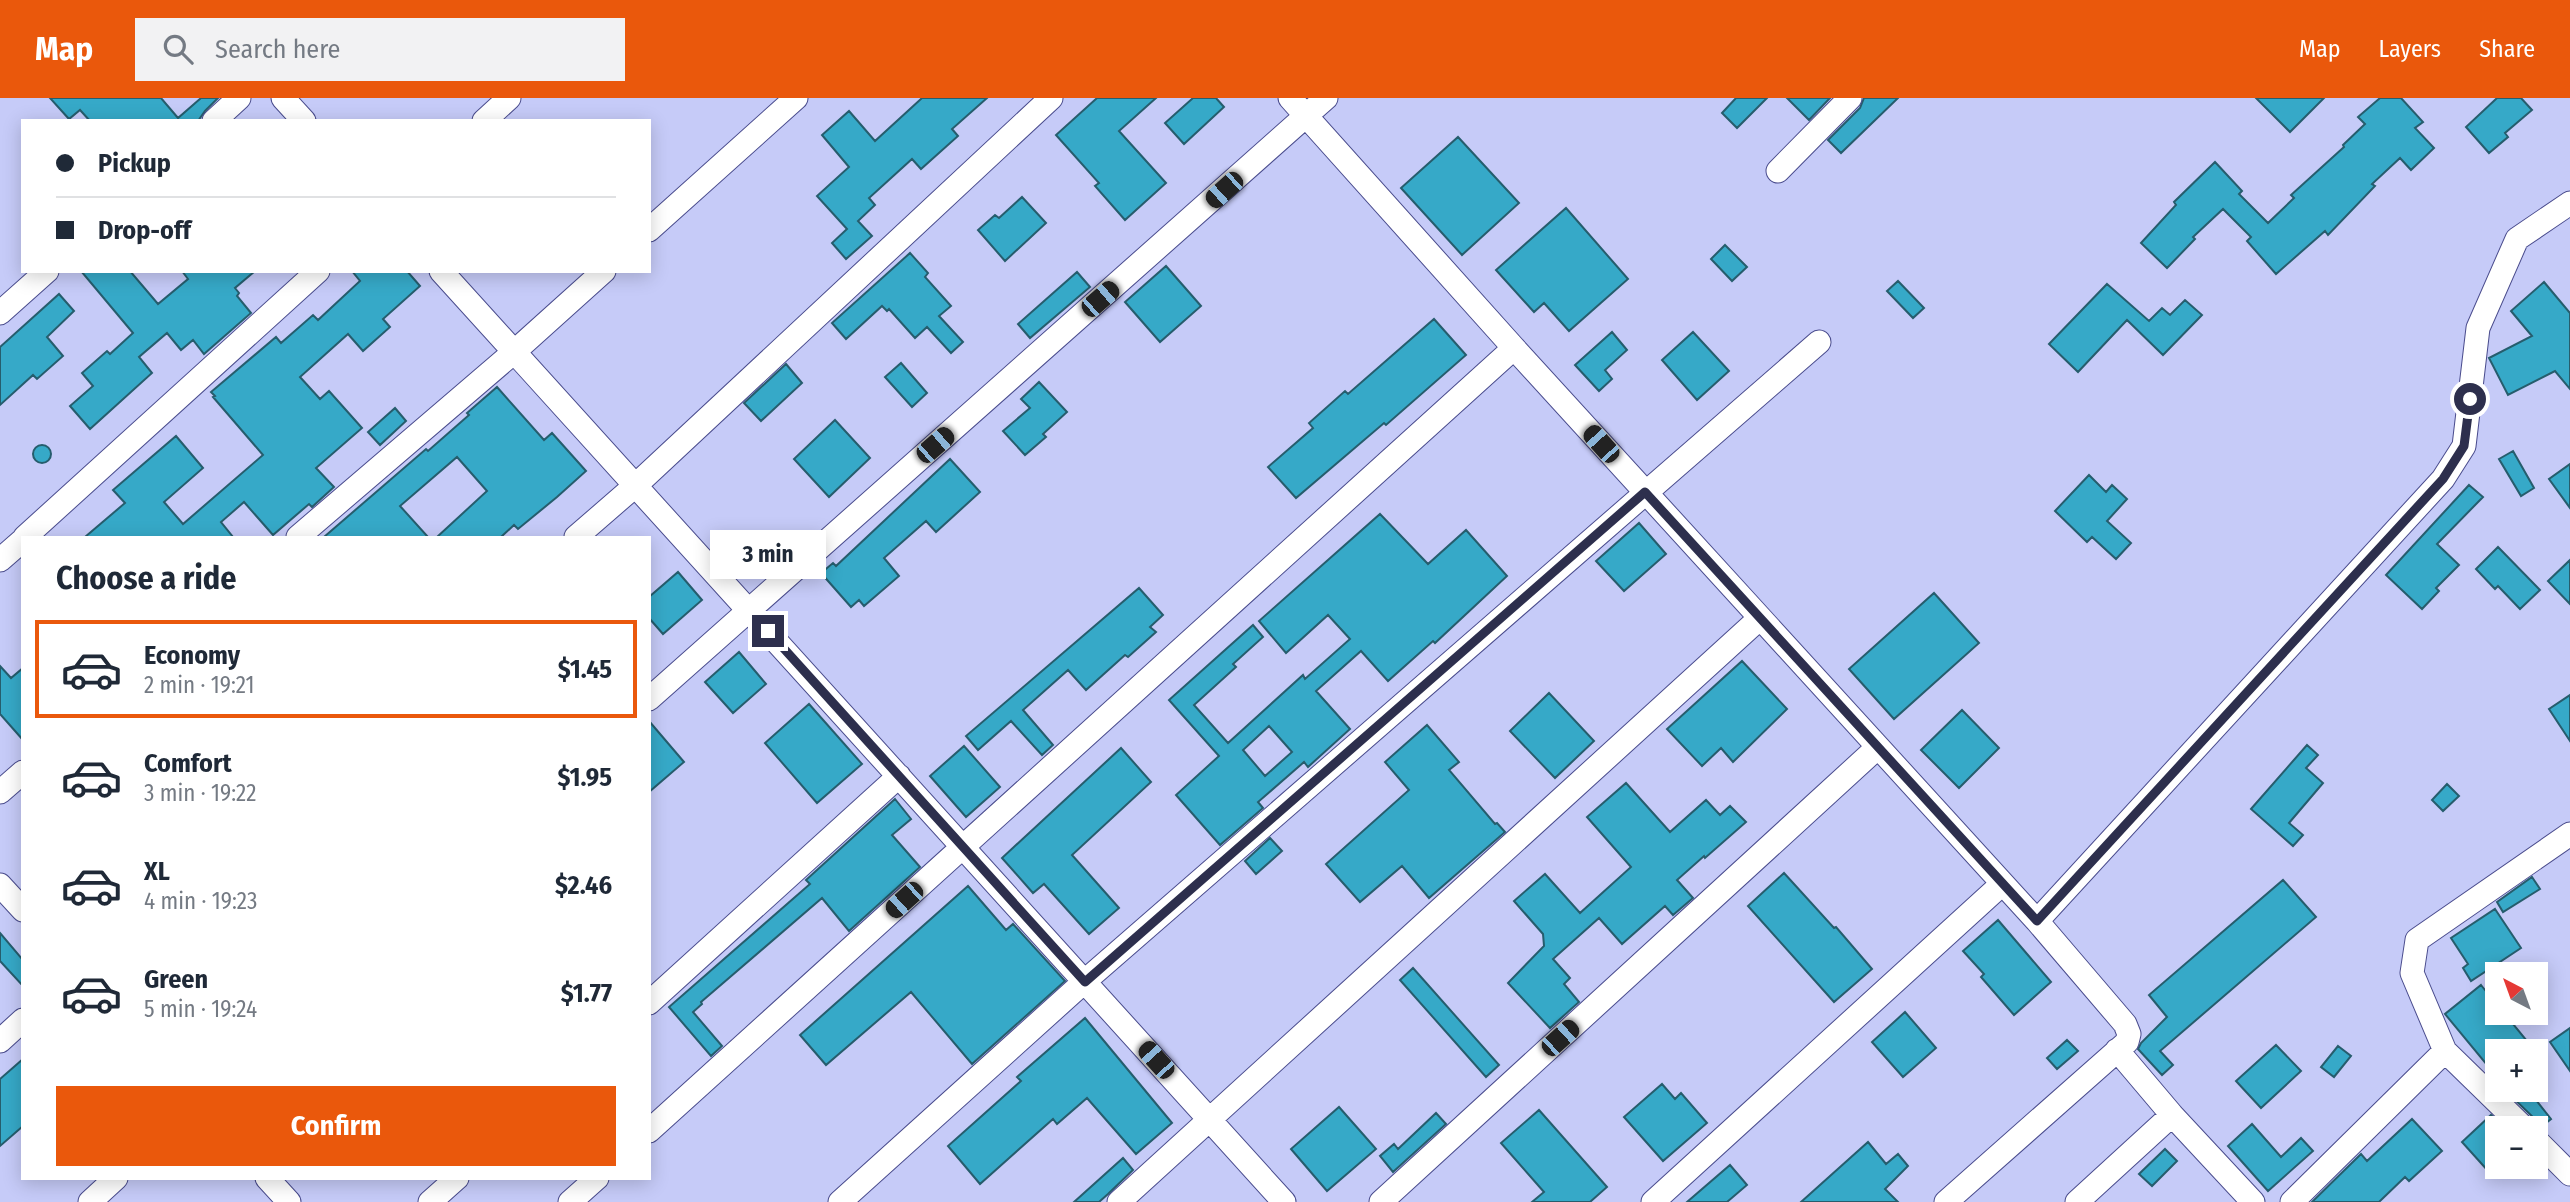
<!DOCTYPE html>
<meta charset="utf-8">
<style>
:root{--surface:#fff;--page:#f2f2f3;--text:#1f2937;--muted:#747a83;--line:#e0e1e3;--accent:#ea580c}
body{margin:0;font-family:"Fira Sans Condensed",sans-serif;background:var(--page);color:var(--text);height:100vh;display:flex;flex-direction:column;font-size:26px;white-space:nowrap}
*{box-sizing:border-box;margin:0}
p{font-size:23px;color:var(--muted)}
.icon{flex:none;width:38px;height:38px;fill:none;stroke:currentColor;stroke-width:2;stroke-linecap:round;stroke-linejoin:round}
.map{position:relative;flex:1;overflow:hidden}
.panel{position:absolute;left:21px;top:438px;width:630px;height:644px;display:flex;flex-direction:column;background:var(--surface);border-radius:0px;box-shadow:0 4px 18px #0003}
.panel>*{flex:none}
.guide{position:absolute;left:21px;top:21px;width:630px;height:154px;border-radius:0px;box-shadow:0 4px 18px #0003;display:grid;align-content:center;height:154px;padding:0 35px;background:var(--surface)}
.needle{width:46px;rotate:319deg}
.buttons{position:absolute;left:2485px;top:864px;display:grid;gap:14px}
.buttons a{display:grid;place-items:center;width:63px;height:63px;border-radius:0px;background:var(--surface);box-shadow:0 4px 18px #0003;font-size:35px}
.end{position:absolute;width:32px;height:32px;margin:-16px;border:9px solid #2d2f4d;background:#fff;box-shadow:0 0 0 4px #fff}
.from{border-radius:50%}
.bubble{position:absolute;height:49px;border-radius:0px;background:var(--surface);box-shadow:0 4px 18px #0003;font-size:23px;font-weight:700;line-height:49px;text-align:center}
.car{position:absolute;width:21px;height:42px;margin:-21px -10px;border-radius:9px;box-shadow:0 0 5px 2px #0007;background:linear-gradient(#222 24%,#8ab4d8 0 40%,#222 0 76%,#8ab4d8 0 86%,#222 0)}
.guide b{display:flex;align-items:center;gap:24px;height:66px;font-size:26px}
.guide b+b{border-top:2px solid var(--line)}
.guide i{width:18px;height:18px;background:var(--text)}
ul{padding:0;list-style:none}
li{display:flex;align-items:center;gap:21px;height:98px;margin:0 14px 10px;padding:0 21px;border:4px solid transparent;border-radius:0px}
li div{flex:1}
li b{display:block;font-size:26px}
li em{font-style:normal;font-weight:700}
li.active{border-color:var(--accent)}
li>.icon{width:63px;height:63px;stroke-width:1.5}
h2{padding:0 35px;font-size:32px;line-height:84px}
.action{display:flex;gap:14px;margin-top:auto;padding:14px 35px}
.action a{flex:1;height:80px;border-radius:0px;background:var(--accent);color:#fff;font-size:28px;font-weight:700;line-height:80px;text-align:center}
header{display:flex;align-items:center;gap:42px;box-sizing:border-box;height:98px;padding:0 35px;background:var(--accent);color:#fff}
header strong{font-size:33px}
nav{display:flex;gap:38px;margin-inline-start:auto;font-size:24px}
.search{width:490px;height:63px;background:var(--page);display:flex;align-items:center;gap:18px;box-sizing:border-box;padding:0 24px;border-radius:0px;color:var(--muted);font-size:26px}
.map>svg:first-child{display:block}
</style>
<header>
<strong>Map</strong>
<div class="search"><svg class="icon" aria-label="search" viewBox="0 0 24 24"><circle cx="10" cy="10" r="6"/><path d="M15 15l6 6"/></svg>Search here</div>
<nav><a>Map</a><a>Layers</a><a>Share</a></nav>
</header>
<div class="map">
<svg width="2570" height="1104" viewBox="0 0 2570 1104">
<rect width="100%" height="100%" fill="#c6cbf8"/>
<path fill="#36a9c8" stroke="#265d6d" stroke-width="2" fill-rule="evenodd" d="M50,0H161L178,20L201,0H218L205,13L198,23H90L80,12L69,21Z
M922,0H987L952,31L958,38L921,71L912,61L869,100L875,107L858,123L872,138L846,161L832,145L847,131L817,98L849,69L822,37L849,13L875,43Z
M1097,0H1156L1119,33L1166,85L1125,122L1095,88L1099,85L1056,37Z
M1193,0H1216L1224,9L1184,46L1165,25Z
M1736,0H1767L1737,30L1722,15Z
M1787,0H1830L1809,22Z
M1864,0H1898L1841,55L1828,42L1860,10Z
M2256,0H2324L2290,34Z
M2380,0H2401L2423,24L2415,30L2434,50L2411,72L2400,60L2372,86L2375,88L2328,137L2325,133L2276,176L2247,143L2251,139L2223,111L2193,139L2195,141L2167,170L2141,145L2176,107L2174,104L2215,64L2242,93L2239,96L2268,125L2294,100L2291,97L2344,49L2343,47L2365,26L2358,19Z
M2497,0H2521L2532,12L2505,35L2508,39L2489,55L2466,29Z
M1458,39L1519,105L1462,157L1401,90Z
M1022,99L1046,125L1005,163L978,132L995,117L999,120Z
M1566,110L1628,181L1569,233L1544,205L1534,214L1496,172Z
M1725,147L1747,169L1732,183L1711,161Z
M910,155L928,175L925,179L951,208L939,218L963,244L951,255L927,229L915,240L889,211L887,213L882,208L846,241L832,225Z
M1166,168L1201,208L1160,244L1125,204Z
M81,173H130L158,206L188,181L182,173H255L235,190L239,195L237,198L251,215L204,256L193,242L181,252L167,235L139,259L152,275L90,331L70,308L93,288L82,275L107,253L110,256L133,235Z
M352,173H407L420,188L383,221L390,229L363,253L348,236L300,279L320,301L329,293L362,330L316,370L334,389L312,409L309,406L273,437L244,404L221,424L233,439H85L125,405L113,392L176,338L203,370L164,404L183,426L263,357L213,299L215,298L211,294L276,239L281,245L313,217L318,222L360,183Z
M1077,174L1090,189L1030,240L1018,226Z
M1898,183L1924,210L1913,220L1887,193Z
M2544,184L2570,215V291L2555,273L2508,297L2489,260L2532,238L2511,213Z
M2107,186L2149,223L2162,210L2170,217L2185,202L2202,217L2163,257L2127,222L2078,274L2049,246Z
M59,196L74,213L47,239L63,258L37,281L33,277L0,307V249Z
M1434,221L1466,257L1386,327L1384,325L1296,400L1268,369L1313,330L1309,325L1345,293L1348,296Z
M1612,234L1627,252L1605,272L1612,281L1599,293L1575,267Z
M1693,234L1729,273L1697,302L1662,262Z
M901,265L927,295L912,309L885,279Z
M786,266L802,285L761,323L744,305Z
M1039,284L1067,314L1043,336L1046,339L1025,357L1003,333L1030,310L1021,301Z
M497,289L544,342L552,335L586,373L557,399L518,431L514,427L501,439H437L487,393L457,359L400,408L428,439H324L426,351L428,353L469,317L467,315Z
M395,310L406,323L380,347L368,334Z
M835,322L870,360L829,399L794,361Z
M33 356a9 9 0 1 1 18 0a9 9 0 1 1-18 0Z
M2513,353L2534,390L2521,398L2499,361Z
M950,361L980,394L936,434L926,423L884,460L899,478L864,508L859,502L851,509L821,475L833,465L836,468Z
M2570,366V410L2549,381Z
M2089,377L2106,394L2112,387L2127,401L2107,423L2131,445L2116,461L2092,439L2087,444L2055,413Z
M2469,387L2483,399L2437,446L2459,467L2436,490L2439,493L2422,511L2386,477Z
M1380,416L1428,466L1466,432L1507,478L1435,545L1433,543L1388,583L1361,553L1316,593L1350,631L1308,669L1304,664L1258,704L1263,710L1220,747L1176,697L1219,658L1169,602L1253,527L1263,539L1233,566L1236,569L1194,607L1228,645L1303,577L1305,581L1350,541L1328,517L1286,555L1259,523ZM1269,628L1292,654L1265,678L1243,652Z
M1639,425L1666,456L1624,493L1596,463Z
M2498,449L2540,492L2520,511L2498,488L2495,491L2476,471Z
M2570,462V506L2548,483Z
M678,474L702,502L663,536L649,520V499Z
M1139,490L1163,517L1150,529L1156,534L1128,559L1125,557L1086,592L1068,572L1023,612L1053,647L1042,657L1011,623L978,652L966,638Z
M1934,495L1979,545L1894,621L1849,571Z
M739,554L766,586L733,615L705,584Z
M1742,563L1787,611L1733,664L1721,650L1702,668L1667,631Z
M0,568L11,580L23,570V642L0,616Z
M1549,595L1594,643L1555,680L1510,633Z
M2570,597V643L2549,611Z
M809,606L862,666L817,705L765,645Z
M1962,612L1999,650L1959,690L1921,652Z
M649,623L684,664L649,694Z
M1427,627L1459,664L1449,672L1495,726L1497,725L1505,734L1429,800L1402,768L1360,804L1326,766L1409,692L1385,664Z
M2307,647L2318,657L2306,670L2323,685L2289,725L2303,737L2293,748L2251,711Z
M964,648L1000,689L966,719L930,678Z
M1121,650L1151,684L1072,757L1119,810L1089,836L1044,786L1033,795L1002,760Z
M1626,685L1670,734L1706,702L1720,717L1730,708L1746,724L1705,760L1704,758L1677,782L1693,800L1673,817L1665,808L1622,846L1599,820L1553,861L1570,880L1564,886L1579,904L1550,930L1508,885L1544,848L1543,836L1514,803L1545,776L1580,815L1631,769L1587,719Z
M2447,686L2459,698L2443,713L2432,702Z
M895,701L911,721L892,737L920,769L849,833L822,800L701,904L702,906L693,914L722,948L711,958L669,909L810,786L806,782Z
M1270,740L1282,753L1256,776L1245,763Z
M1784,775L1834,830L1836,829L1872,871L1834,904L1748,808Z
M2532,779L2540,791L2503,814L2497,804Z
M2283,782L2316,819L2160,953L2173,967L2162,977L2138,951L2141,945L2167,919L2149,897Z
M968,788L1006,832L1013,826L1065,883L972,966L911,894L826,967L800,937Z
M2495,811L2521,850L2471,883L2463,870L2468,866L2451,840Z
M1998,822L2051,884L2014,917L1981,879L1984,876L1963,853Z
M0,835L23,862V888L0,863Z
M1413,870L1499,967L1486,979L1400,882Z
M2481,887L2497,907V915H2504L2536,954H2497V979L2445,916Z
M1905,914L1936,950L1903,979L1872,944Z
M1085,920L1172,1025L1136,1056L1087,1000L1057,1026L1053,1021L980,1086L948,1048L1021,983L1017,979Z
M2570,930V973L2550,944Z
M2067,942L2078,953L2057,971L2047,960Z
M2276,947L2301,973L2261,1010L2236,983Z
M2338,948L2351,958L2334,979L2321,969Z
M23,961V1028L0,1048V981Z
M1662,986L1675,1001L1681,995L1707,1025L1663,1063L1624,1019Z
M2505,992H2528L2551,1021L2541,1029L2539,1028L2535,1021Z
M1339,1009L1376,1051L1327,1093L1291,1051Z
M1539,1012L1607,1089L1590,1104H1532L1544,1094L1501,1045Z
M1436,1015L1446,1026L1393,1074L1380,1058L1394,1046L1398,1051Z
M2491,1017L2505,1031H2497V1066L2489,1074L2462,1044Z
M2412,1021L2442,1053L2409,1083L2405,1079L2379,1104H2312L2361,1056L2367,1063Z
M2252,1026L2281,1059L2301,1040L2313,1053L2268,1093L2228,1048Z
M1868,1044L1886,1066L1898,1056L1908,1068L1885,1091L1898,1104H1801Z
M2165,1051L2177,1063L2152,1088L2139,1076Z
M1123,1060L1133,1072L1108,1096L1099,1104H1074Z
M1730,1067L1747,1087L1727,1104H1687Z"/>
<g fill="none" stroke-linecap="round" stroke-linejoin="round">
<g stroke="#4a4c8d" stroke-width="25">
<path id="minor" d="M283,0L304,23
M1290,0L1514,250L2037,823L2125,926L2129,936L2127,944L1946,1104
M214,23L239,0
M484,23L509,0
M1778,73L1850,0
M649,132L796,0
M441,173L1284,1104
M0,215L47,173
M25,439L318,173
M298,439L514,254L604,173
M576,439L636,387L1051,0
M0,462L23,442
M649,601L1326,0
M0,694L23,674
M0,787L23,812
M2037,823L2443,381L2464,348L2478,230L2517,141L2570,105
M649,905L899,678
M0,943L23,922
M2117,952L2172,1017L2253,1104
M2445,953L2525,1031
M649,1033L1514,250
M2536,1042L2570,1076
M267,1080L289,1104
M90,1104L116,1080
M430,1104L457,1080
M570,1104L597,1080
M840,1104L1085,883L1819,244
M1119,1104L1760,520
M1381,1104L1878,649
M1653,1104L2002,786
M2077,1104L2172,1017
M2292,1104L2445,953L2412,875L2417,842L2570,736"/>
</g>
<use href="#minor" stroke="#fff" stroke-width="23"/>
</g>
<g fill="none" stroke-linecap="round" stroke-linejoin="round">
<path stroke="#2d2f4d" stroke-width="9" d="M768,533L1085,884L1645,394L2037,823L2443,381L2464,348L2470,301"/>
</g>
</svg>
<div class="buttons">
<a><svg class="needle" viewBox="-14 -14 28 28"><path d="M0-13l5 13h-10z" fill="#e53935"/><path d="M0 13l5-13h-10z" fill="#747a83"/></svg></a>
<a>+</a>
<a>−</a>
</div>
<i class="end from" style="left:2470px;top:301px"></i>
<i class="end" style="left:768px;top:533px"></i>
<div class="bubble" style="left:710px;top:432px;width:116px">3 min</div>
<i class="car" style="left:1224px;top:92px;rotate:228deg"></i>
<i class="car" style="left:1100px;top:201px;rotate:49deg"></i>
<i class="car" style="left:1601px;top:346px;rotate:318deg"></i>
<i class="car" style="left:935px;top:347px;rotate:49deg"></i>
<i class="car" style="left:904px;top:802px;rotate:228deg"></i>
<i class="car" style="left:1560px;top:940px;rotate:48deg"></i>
<i class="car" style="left:1156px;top:962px;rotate:318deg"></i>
<div class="guide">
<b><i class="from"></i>Pickup</b>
<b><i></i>Drop-off</b>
</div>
<section class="panel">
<h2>Choose a ride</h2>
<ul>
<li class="active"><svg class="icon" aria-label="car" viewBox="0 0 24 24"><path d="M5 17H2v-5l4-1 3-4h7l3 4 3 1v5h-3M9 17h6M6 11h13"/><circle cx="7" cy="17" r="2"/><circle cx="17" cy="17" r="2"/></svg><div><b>Economy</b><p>2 min · 19:21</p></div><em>$1.45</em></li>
<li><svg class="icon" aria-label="car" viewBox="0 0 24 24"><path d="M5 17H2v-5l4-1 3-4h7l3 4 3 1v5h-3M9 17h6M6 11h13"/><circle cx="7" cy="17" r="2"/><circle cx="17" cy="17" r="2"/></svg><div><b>Comfort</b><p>3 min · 19:22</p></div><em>$1.95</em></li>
<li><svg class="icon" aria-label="car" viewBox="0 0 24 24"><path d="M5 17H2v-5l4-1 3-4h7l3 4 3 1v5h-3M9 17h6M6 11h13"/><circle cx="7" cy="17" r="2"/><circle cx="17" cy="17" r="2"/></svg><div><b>XL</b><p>4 min · 19:23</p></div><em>$2.46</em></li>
<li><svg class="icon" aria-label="car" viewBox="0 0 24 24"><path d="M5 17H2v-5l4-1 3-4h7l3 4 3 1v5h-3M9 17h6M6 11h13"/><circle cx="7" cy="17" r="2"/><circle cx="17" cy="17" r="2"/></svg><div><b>Green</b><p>5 min · 19:24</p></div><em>$1.77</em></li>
</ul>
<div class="action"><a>Confirm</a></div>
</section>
</div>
